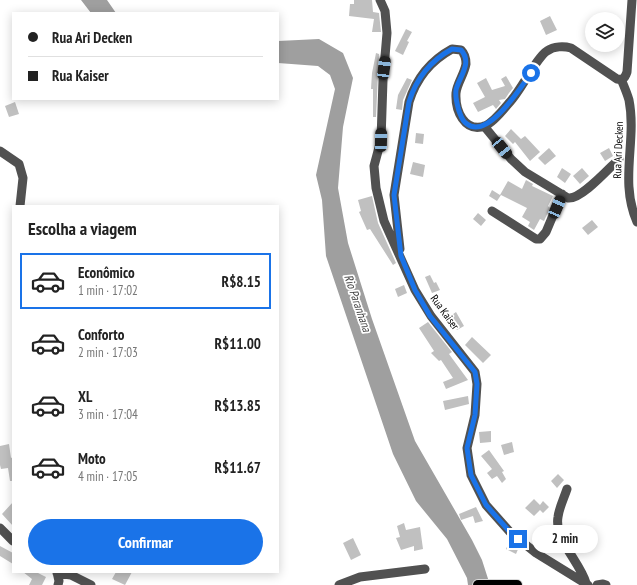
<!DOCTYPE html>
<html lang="pt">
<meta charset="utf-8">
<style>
:root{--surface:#fff;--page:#f6f6f6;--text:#222;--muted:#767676;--line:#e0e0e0;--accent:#1a73e8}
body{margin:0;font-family:"PT Sans Narrow",sans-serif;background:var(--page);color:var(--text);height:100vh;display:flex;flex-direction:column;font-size:15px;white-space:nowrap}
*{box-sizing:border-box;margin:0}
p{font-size:13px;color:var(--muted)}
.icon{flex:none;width:22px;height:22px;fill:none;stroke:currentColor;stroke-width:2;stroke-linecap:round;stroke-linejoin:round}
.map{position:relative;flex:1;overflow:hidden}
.sheet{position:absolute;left:12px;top:205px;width:267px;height:368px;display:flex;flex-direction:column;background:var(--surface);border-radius:0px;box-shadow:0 2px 10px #0003}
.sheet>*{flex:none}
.guide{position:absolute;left:12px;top:12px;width:267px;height:88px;border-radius:0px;box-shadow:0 2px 10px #0003;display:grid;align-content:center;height:88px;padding:0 16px;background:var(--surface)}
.buttons{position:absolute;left:585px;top:12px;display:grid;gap:8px}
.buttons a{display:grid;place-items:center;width:40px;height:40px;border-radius:50%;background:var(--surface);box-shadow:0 2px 10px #0003;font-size:20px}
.end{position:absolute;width:18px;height:18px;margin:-9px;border:5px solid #1a73e8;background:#fff;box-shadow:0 0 0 2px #fff}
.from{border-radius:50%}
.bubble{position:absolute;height:28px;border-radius:14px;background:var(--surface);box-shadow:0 2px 10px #0003;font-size:13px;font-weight:800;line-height:28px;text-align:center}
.car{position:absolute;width:12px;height:24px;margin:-12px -6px;border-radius:5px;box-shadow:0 0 3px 1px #0007;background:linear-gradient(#222 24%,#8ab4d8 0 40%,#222 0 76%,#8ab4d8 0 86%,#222 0)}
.guide b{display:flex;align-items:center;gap:14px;height:38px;font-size:15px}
.guide b+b{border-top:1px solid var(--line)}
.guide i{width:10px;height:10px;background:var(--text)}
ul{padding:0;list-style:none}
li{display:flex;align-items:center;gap:12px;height:56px;margin:0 8px 6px;padding:0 8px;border:2px solid transparent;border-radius:0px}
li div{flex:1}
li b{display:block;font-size:15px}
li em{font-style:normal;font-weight:800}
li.current{border-color:var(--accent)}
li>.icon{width:36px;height:36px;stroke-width:1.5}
h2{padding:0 16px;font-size:18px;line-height:48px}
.cta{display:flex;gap:8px;margin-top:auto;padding:8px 16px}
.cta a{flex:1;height:46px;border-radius:24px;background:var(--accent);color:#fff;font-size:16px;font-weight:800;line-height:46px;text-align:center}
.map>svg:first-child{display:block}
</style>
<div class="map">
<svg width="637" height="585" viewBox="0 0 637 585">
<rect width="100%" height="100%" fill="#fff"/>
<path fill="#9f9f9f" d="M81,0H107L116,13H91Z
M319,39L343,53L353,78L343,127L338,188L348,243L372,319L415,441L472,540L482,560L490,585H468L467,578L447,539L416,501L393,454L326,256L322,200L316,175L335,89L330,75L318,66L278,63V41Z"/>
<path fill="#c0c0c0" d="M354,0H372L373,12L379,13L381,32H372L374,19L349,16L350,4H354Z
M550,16L557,30L546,35L540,21Z
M406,29L412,32L407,41L409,42L403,55L395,51Z
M376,53L379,54L376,117H373V89H371L372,73Z
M506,76L513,88L509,93L505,99L499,100L501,103L496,109L493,105L478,112L473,103L485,97L477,83L486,78L492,90L505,86L501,79Z
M407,78L412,80L403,100L402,110L396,109L398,95Z
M15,102L19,114L9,117L5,106Z
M511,129L521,139L525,136L540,152L530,161L515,142L513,144L505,136Z
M416,133L424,134L423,144L415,143Z
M549,148L556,156L545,165L538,158Z
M609,148L613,156L605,161L600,153Z
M413,162L425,165L423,177L410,174Z
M562,168L571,174L565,183L557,177Z
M582,168L589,176L580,184L573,176Z
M526,180L533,184L532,186L553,196L548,206L550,208L544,221L540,219L534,230L528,226L530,222L522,217L527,208L501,195L497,201L489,196L492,190L500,195L508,181L522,189Z
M372,196L378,223L396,263L393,265L370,229L367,230L359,212L361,211L358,200Z
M478,213L486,220L481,226L473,219Z
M592,220L598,227L588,235L582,228Z
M430,275L434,283L436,282L440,290L432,293L425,277Z
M404,285L407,293L398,297L395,289Z
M456,312L464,326L457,330L449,317Z
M428,322L452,352L449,354L468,380L446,389L443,382L453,378L441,360L439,361L431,353L434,351L419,328Z
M472,337L491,355L483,363L465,345Z
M468,396L469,404L445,410L443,401Z
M491,431V442L480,443L479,432Z
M512,442L514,452L504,455L501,445Z
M9,444L11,458L13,457V481H10L8,468L1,469L0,465V446Z
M489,450L504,471L502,472L506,479L502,483L497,476L492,479L487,473L492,469L481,456Z
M558,474L564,480L557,488L551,481Z
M534,499L540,505L543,501L549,507L543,513L540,510L534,516L525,508Z
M13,502V526L2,514Z
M476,507L483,521L475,523L473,516L461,520L459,514Z
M404,523L406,530L420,527L423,549L414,551V546L401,550L396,538L400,537L397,526Z
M353,538L361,555L351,560L343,543Z
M510,540L519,547L516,554L506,549Z
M0,546L13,553V564L0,556Z
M23,572H36L46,577L42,585H29L32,579Z
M116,572H132L125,585L112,579Z"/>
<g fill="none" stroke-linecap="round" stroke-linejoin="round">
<g stroke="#dbdbdb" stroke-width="12">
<path id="major" d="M478,585H517"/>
</g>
<path stroke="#515151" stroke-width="9" d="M380,0L385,11L387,33L383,80L381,140L374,166L376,188L384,221L415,290L431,316L475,372L477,384L475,415L467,448L471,475L486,505L510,532L536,553L588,585
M621,79C624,86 627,93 629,100C637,141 619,181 637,222
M484,126L511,159L525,172L568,198C581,200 609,168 619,159
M0,151L19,164L23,178L20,206
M492,211L536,239H540L546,232L562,194
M400,249L394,195L409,102C416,79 430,61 452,49L461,50C465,54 466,59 466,64C464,75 457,83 456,93C455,110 464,133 485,126C494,122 503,110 509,103C521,91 536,58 547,51C554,46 564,46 571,48L617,79C623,80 625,78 627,72L632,0
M567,489C564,498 559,508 558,517C554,539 580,562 586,583
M0,528L13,541
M57,572L59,581L58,585
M57,573L71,575L91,585
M339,585L360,577L425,569
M597,585L603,584L606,585"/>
<use href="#major" stroke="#000" stroke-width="10"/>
</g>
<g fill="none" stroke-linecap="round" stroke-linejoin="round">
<path stroke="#1a73e8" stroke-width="5" d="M518,539L510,532L486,505L471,475L467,448L475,415L477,384L475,372L430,316L415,290L401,256L394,195L409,102C416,79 430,61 452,49L461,50C473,63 459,77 456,90C455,98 457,104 459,111C461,116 462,121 467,124C488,140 521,87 531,73"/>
</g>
<g text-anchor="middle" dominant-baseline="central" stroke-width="3.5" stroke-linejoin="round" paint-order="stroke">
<g font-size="11" fill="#000" stroke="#fff">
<text transform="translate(618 150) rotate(-88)">Rua Ari Decken</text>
<text transform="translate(445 312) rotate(54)">Rua Kaiser</text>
</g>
<g font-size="12" font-style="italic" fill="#404040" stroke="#fff">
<text transform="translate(358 303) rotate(71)">Rio Paranhana</text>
</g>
</g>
</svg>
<div class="buttons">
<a><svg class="icon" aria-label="layers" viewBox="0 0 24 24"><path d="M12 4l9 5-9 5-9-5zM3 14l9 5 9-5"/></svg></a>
</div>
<i class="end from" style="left:531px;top:73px"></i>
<i class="end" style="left:518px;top:539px"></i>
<div class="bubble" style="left:532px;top:525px;width:66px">2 min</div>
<i class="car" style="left:384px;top:68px;rotate:7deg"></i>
<i class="car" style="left:381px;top:140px;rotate:1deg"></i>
<i class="car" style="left:502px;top:148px;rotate:141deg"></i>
<i class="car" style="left:557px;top:207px;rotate:23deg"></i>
<div class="guide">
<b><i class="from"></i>Rua Ari Decken</b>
<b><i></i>Rua Kaiser</b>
</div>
<section class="sheet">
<h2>Escolha a viagem</h2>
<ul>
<li class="current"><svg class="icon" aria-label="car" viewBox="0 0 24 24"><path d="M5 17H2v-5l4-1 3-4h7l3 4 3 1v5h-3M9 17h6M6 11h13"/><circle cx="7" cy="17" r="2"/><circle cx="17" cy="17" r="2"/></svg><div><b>Econômico</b><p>1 min · 17:02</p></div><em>R$8.15</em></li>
<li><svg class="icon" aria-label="car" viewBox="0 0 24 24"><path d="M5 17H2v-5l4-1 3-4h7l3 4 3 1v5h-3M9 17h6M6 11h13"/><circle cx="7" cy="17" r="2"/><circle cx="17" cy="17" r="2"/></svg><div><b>Conforto</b><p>2 min · 17:03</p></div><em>R$11.00</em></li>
<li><svg class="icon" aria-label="car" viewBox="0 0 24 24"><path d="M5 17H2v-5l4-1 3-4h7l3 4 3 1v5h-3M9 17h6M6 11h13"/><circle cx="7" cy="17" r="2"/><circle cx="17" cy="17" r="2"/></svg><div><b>XL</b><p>3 min · 17:04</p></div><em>R$13.85</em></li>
<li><svg class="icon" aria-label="car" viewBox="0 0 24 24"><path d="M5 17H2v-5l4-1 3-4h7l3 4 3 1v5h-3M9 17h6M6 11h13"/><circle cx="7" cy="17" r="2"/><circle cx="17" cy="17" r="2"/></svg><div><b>Moto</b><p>4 min · 17:05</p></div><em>R$11.67</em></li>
</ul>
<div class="cta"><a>Confirmar</a></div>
</section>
</div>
